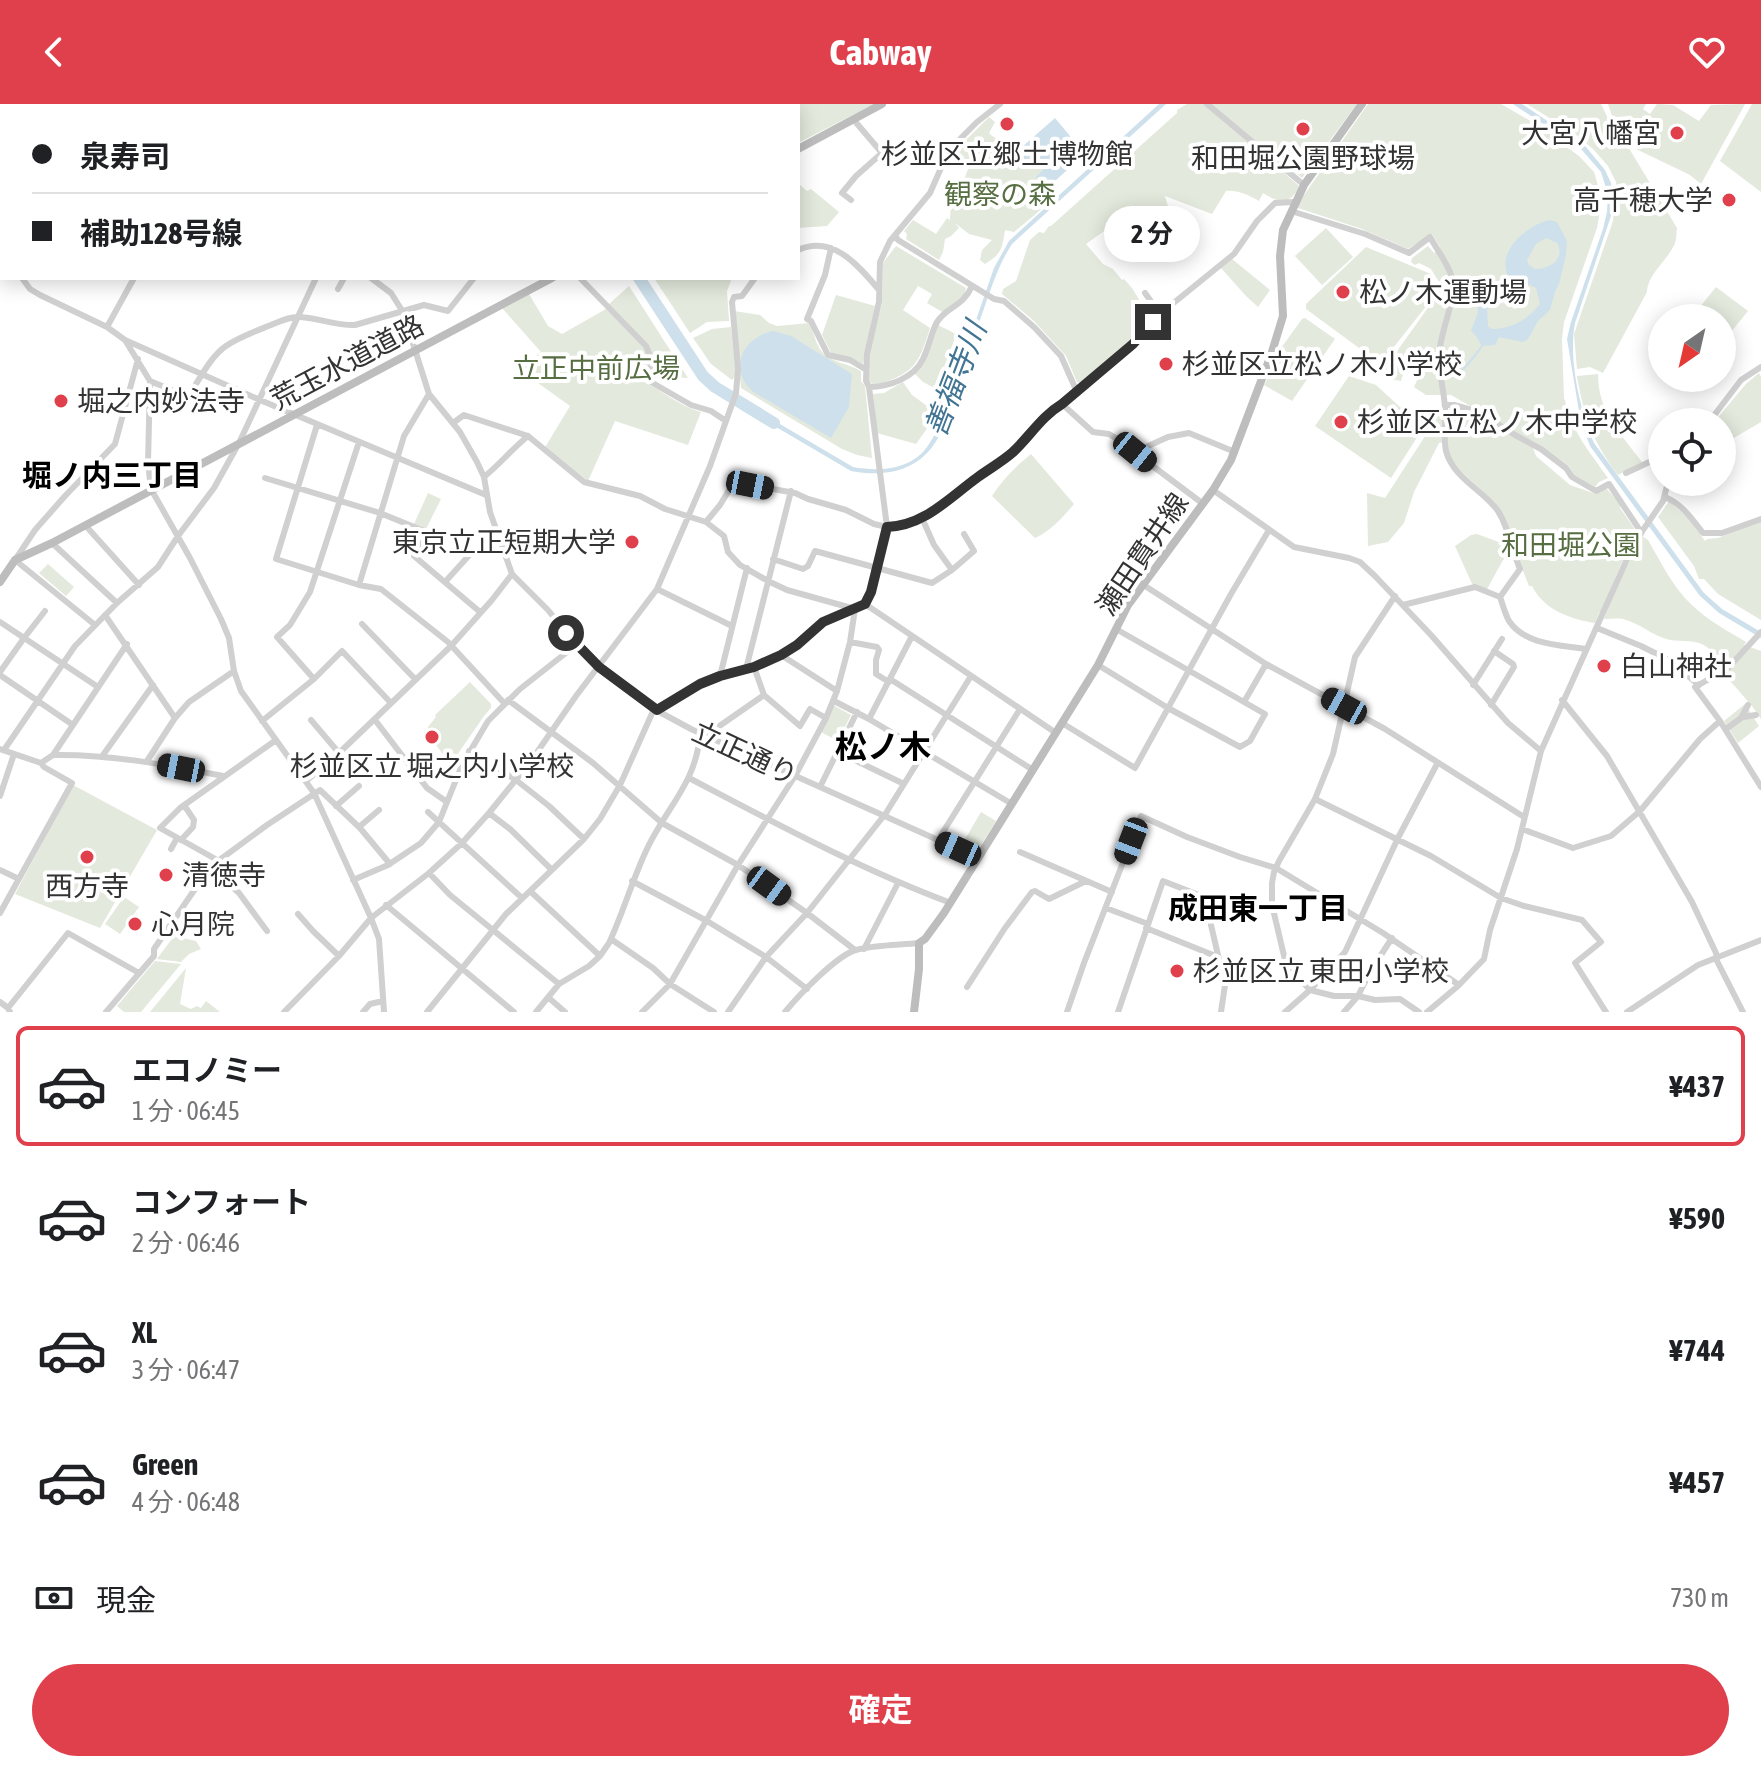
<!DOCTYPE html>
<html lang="ja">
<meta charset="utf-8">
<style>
:root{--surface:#fff;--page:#f2f2f2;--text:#202124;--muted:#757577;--line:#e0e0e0;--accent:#e03f4c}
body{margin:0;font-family:"Asap Condensed","Noto Sans JP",sans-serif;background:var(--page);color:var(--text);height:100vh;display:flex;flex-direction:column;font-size:30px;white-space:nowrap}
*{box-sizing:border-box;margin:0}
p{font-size:26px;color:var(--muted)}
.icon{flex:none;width:44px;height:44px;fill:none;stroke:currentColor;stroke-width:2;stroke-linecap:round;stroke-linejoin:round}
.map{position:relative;height:908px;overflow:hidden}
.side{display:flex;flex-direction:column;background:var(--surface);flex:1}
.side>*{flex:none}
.banner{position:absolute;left:0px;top:0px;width:800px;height:176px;box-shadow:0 4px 20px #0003;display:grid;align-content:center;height:176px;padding:0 32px;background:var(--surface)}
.needle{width:52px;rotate:214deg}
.tools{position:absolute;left:1648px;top:200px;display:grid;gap:16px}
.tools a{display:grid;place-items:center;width:88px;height:88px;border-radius:50%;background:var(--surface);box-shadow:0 4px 20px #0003;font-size:40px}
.end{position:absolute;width:36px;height:36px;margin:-18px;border:10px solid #333;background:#fff;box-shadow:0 0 0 4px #fff}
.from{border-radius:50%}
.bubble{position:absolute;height:56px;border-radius:28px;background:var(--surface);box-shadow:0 4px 20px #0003;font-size:26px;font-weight:700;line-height:56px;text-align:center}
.car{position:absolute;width:24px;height:48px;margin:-24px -12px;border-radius:10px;box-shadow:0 0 6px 2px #0007;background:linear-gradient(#222 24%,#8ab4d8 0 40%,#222 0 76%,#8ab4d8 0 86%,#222 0)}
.banner b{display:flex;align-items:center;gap:28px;height:76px;font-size:30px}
.banner b+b{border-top:2px solid var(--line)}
.banner i{width:20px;height:20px;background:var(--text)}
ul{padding:14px 0 0;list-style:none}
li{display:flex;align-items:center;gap:24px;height:120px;margin:0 16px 12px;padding:0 16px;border:4px solid transparent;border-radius:12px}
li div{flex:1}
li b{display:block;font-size:30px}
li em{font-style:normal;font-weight:700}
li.active{border-color:var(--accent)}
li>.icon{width:72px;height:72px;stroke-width:1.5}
.pay{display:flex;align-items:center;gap:20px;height:88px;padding:0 32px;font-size:30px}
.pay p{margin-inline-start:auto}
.button{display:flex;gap:16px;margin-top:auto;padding:16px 32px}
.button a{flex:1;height:92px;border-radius:48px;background:var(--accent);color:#fff;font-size:32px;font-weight:700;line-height:92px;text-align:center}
header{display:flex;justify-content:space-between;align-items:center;height:104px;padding:0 32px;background:var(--accent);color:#fff;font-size:36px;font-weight:700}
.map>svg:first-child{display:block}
</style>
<header><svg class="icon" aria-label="back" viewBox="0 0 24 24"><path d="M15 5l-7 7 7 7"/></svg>Cabway<svg class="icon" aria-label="heart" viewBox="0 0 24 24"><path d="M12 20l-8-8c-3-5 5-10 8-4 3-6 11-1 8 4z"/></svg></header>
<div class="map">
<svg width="1761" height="908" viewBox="0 0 1761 908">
<rect width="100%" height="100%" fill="#fff"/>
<path fill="#e3e9dc" d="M770,0H874L798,39V2H769Z
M1187,0H1357L1302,74L1287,62L1274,60L1298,81L1299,84C1288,102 1279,99 1263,89L1259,97C1248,91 1238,86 1226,87L1212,110L1165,92L1179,140L1142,153L1121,115L1086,140L1103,160L1113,165L1122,176L1124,175L1132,184L1143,202L1153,207C1144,230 1101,262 1081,279L1077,278L1066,252L1034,217L1002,190L1003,185L1016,177L1030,136L1039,128L1044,129L1049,122H1051L1177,9V6Z
M1368,0H1501L1541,23L1580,53L1594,68L1602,95L1597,124L1564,218L1562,235L1564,295L1565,296C1570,325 1591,350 1608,374L1599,378L1595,383L1574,371L1569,362L1542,342L1530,336L1536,352L1570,381L1596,390L1606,384L1620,400V404L1636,427L1637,431L1622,458L1601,508L1599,509L1595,519C1570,515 1544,506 1532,482H1529L1499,406L1487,391L1456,363L1448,350V337L1439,339L1414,388L1404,419L1388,438L1368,442L1367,389L1385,394L1429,326L1417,312L1430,302L1448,316L1449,304L1460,306L1496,325L1500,319L1451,291H1426L1414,283L1421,268L1407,256L1401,277L1390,275L1385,264L1437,191L1439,178L1431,165L1419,159L1415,161L1411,158L1412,154L1428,142L1434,149L1440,143L1432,130L1408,145L1362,125L1298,104L1297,101Z
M1527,0H1601L1612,23L1627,41L1677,124C1676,131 1677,137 1673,143C1665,159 1648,170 1647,188L1603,269L1590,263L1577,265L1574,230L1613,117L1616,78L1608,62L1593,45L1575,30Z
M1608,0H1646L1643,5L1650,10L1657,0L1673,1L1699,17L1711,1L1745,0L1701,80L1690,71L1636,45L1612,12Z
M1752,0H1761V88L1720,57Z
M989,13L995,18L989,29C995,35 999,36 1007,34L1010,39C1021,43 1022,49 1022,60L1030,57L1034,52L1043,58L1045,69L1056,80C1056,97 1027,117 1014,128L1005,126C1002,146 1001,150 985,160L980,156L982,146L992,136L969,130L955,119L959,124L951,132L945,135L943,148L939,156L906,135L907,130L904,127L913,116L936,130L947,114L950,116L951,96L963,78L969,63L958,62L954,55L964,38Z
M798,79L807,87L811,85L839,108L827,122L798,124Z
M1326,124L1353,153L1322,181L1295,152Z
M896,142L966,184L963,195L944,209L927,199L932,190L918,182L903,206L930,224C918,262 915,267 877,282L869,278L868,266L869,250L882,200L883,159Z
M1366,143L1431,170L1435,191L1386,253L1374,255L1306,205V200Z
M1232,155L1270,186L1258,203L1246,192L1221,164Z
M654,174H732L727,187L729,217L707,218L690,229Z
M629,182L688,274L675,273L661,265L656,259L648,241L608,201Z
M1716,183L1748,207L1727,233L1722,229V214H1701L1695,209Z
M529,190L548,222L562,230L606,205L644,243L651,259L640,276C661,285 678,302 701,308L688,341L615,317L588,377L544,345L570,302L520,266L541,248L502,204Z
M836,191L875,202L863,260L851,254L831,249L822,231Z
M734,207L760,211L769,219L777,222L810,219C814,229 816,243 824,250C830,257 851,261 861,267V277L865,282L872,354L857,351L842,345L741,284Z
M1305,214L1335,235L1313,266L1281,244L1302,215Z
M938,221L956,230L938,286L923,278L914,269L924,258Z
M731,223L736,271L732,276L711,260L693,234L712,225Z
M1283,247L1312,268L1292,297L1264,281Z
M1759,269L1761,273V318L1722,341V318H1714L1746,280Z
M1598,270C1598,308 1620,329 1642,358L1618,371C1593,338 1584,313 1577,272Z
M1349,272L1376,281L1423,324L1391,374L1315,322Z
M903,278L912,291L934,307L926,326L916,340L877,329L873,290L884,289Z
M1031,350L1074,400C1063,413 1051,427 1035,434L992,392C1003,375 1016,362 1031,350Z
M428,389L441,395L426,425L414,420Z
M1669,397L1690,416L1705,437L1707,435L1718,434L1737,426L1761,418V516L1718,490L1704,475H1699L1694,462L1658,413Z
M1477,430L1512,443L1513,450L1503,456L1486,487L1473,482L1455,442L1471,431Z
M1642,432L1648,436C1661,458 1673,484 1692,501C1707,516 1728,527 1746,538L1744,541L1761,547V615L1752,602L1725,571L1728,567C1723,559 1714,549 1707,543C1696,535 1682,538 1670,536C1652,532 1640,519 1623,515C1617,514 1610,515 1604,515L1615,487Z
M48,460L74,483L66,492L39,469Z
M470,578L491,600V604L484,612L457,651L452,649L445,653L427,629L428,623L436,613L435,611Z
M1745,600L1759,622L1738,639L1724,617Z
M833,601L851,611L838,637L819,627Z
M73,681L157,726L100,824L15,790Z
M981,708L996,717L976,749L961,742Z
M124,793L139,803L120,830L105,820Z
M174,832L196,837L201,845L189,850L181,858L157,855Z
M155,857L181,860L141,908H124L117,902Z
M186,864L180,900L191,905L197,902L201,904L206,897L220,908H150Z"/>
<path fill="#cde0eb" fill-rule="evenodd" d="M1159,0H1166L1012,140C997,163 990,188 981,213C972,239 964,264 955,289C948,309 942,335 926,350C906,370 878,372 851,367L759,313L761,309L853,363C880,368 913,366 929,340C934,333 937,325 941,317L994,164L1009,137Z
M1513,0H1522L1586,43L1605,66L1611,79L1613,89L1612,109L1575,219C1568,255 1580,306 1594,339L1704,489L1722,505L1761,528V534L1719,509L1700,492L1590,342L1581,319L1567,235L1571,218L1603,125L1607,108L1608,90L1601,68L1582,46Z
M1055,14L1085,50L1046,85L1036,73L1045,64L1034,52L1024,59L1015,49Z
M1550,116L1557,118L1567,137L1566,151L1559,180L1555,188L1550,206L1538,217L1528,235L1523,238L1499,233L1495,241L1482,242L1476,232L1471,227L1478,208L1476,193L1486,184L1498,185C1515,172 1501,166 1507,151C1512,135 1534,119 1550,116ZM1546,134L1557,139C1566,155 1550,165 1535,165L1528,160L1527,156L1536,140ZM1519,176L1536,184L1540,200C1527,216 1512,225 1492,225L1488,222L1487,205C1493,203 1500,200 1503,194C1509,184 1504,179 1519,176Z
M773,227L791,232L852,270L849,303L831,334L752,287C728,264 743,233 773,227Z"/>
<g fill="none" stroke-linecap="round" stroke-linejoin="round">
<path stroke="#cde0eb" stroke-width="2" d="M1450,272L1457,273C1465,262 1475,253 1482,242"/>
<path stroke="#cde0eb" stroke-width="12" d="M540,0V2
M639,174L703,272L715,283L774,319"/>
<path stroke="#d0d0d0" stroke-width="6" d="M19,0L23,2
M384,0L385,2
M530,0V2
M636,0L637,2
M751,0L753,2
M1207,0L1304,81
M28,2L29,0
M106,2L107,0
M250,2L252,0
M725,2L726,0
M851,96L842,89L856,72L882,49L853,15
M1291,107L1365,130L1409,149L1430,133C1437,146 1450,162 1453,177C1456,192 1442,226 1440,243C1437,266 1444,283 1445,304C1446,319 1443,333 1446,347C1453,374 1483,386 1498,407C1509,424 1512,446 1520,465L1500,493
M895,131L898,136L994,195L1004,197L1034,223L1061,252L1077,288
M831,144L825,171L807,215L811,217L828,251L850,256L865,265
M0,145L2,148
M798,146C833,130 859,162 879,186
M22,174L30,185L40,191L107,223L125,236L260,296L486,391
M371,174L391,189L403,208L429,290L460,328L477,358L484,373L490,408L512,470L548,506L576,541L599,563L654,605L691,625L978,754
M580,174L646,242L653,259L644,274L691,301L711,307L726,317
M338,185L344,174
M1145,189L1160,210
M107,223L134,174
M125,236L150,277L148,359L151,385L190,454L221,515L229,534L234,567L241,587L314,689L371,814L379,835L384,908
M150,277L186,292L189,291C200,275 210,253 226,242C239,233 256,227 271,221C281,217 290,212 300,213C319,214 337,222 355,221L424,201L448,207L474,174
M869,283C889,283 914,274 923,255C929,243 931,229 937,218C947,202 963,203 972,182
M1062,300L1093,328L1109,330L1114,333L1202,399
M1445,301H1454L1479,308L1515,331L1541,345L1566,364L1572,373L1596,387L1609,380L1641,428
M1709,318L1741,276L1761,263
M453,319L464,311L528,332L584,378L640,392L665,405L706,418L724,432L728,448L740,461L768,477L787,486L855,505
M317,321L276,455L359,481L381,485L448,538L505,600
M1135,348L1168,333L1189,329L1235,348
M1626,369L1662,352
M484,373C500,360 512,345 528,332
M265,374L380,409L429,429L414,452L480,508
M1213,386L1294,443L1349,454L1360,458L1375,472L1431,531L1508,619L1541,647
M1665,393C1682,400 1692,415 1703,429H1722L1761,415
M922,414L934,441L952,466
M706,418L720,401L734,378L795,389L808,395L846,406L874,420L887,423L909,420L922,414L946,399L977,374L1011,350L1051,306L1062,300L1133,240L1160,210L1234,150L1257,117L1275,99L1294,98
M85,421L139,481
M52,439L117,499
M773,455L803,465L808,462L815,447L932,479L952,466L974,447L964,430
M445,478L473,447L482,448L498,433
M1142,480L1266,560L1385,625L1524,713
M359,481L404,332L429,290
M657,485L732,522
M1395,492L1355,553L1333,650L1315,695L1279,757L1274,768L1272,779V801L1285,856L1293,868L1310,886L1334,892H1358L1375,896L1400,895L1419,908
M865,500L1056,629
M1403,501L1475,483L1500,493C1503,501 1505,510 1509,517C1525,541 1560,541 1586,545
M105,511L175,614
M0,518L98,583
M362,520L415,575
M95,521L15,456L35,426L65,392L115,340L138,255
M1597,524L1641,542L1667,555L1699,581
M1761,528L1727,565L1695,583L1720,617L1761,683
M850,538L877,543L879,546L876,556V570L889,578
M781,551L837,587
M1098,561L1168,604L1240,643L1250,637L1265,610L1116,525
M754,563L764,591L800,622L810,605L826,614
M746,565L791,387
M0,568L24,534L45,507
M0,571L73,621
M720,572L747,464
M314,575L277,533L290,521L310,488L359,338
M890,575L1033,666
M1473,581L1502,535
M508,596L593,659L662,719L738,761L807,809L855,846
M1562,596L1607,652L1692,798L1716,849L1717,857L1743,908
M834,597L869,615L1012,700
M1244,598L1266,560
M1491,601L1514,563L1513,560L1494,547
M657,606L700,580L720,572L754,563L781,551L797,541L823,518L865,500L871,488L887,423L869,283L866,277L867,250L879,198L880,158L890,137L930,89L941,64L961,34L977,18L1000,0
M1743,613L1756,611
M869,615L912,532
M311,616L339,649
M375,616L427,684L447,698
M262,617L314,575L342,547L391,599
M1062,619L1135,664L1231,490L1269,426
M1726,625L1741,614L1748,601
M705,632L764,591
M0,645L41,659L53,651L127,540
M4,646L75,542L117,499L158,463L178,432L214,384L239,339L316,174
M469,647L516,676L549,702L584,735
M838,648L904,680
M53,651C111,650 166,661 223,672
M103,651L153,581
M147,657L175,614L189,598L234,567
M689,674C775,719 860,765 951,799
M306,677L339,649L451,542L492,496L512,470
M820,683L857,608
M0,692L14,650
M1315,695L1431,752L1501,794L1524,802L1582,816L1601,838L1575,859L1606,908
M336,702L359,682
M428,708L522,794
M489,709L510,725L552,766
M359,723L379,706
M1522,725L1573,744L1611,732L1640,707L1700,635L1720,617
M181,736L193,723L194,716L184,701
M938,736L1020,605
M171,745L177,734
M1020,748L1112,788
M219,757L160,724L180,704L276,636
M210,763L239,789L267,827
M0,766L19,775
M429,769L450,791L559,880
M353,776L388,761L421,739L439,718L462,661L488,617L520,585L576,541
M632,777L707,817L766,853L807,885
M530,787L600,852
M1209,796L1211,821L1225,881L1221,908
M386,801L514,908
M1106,804L1148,820
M0,809L72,679L44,663L41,659
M298,810L313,827L339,852
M1146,824L1218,853
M611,835L653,864L670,880L714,908
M864,845L898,779
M967,883L1005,824L1032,788L1035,787L1049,795L1086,777
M549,894L565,908
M0,898L8,904L10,908
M8,904L68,829L139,869
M106,908L154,852V845L210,763L267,721L320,686L360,724L390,760
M284,908L339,852L371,814L429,769L462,739L489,709L531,657L576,592L657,485L710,362L736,289L738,265L732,198L734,193L742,192L755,174
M363,908L370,900L383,897
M427,908L506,810L584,735L600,715L620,681L654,605
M536,908L559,880L589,862L600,852L609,839C623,809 632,777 646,747C665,705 697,679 700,629
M642,908L670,880L738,761L795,672L826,614L837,587L850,538L855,505
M728,908L766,853L807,809L886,709L971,572
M785,908C798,892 837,851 856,846C873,841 900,841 919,839
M1067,908L1084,859L1141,712L1187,733L1240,753L1276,764L1383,829L1459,881
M1118,908L1163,777L1217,798L1229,801H1272
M1285,908L1310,886L1345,848L1398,734L1437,660
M1344,908L1358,892L1370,868L1392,834
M1427,908L1458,882L1484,855L1490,826L1517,745L1541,647L1628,453L1643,426L1663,397L1668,378
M1627,908L1698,861L1761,836"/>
<path stroke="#bdbdbd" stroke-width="8" d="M798,45L882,0
M0,478L15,456L52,439L552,174
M914,908L919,865V839L925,835L944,809L1098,561L1128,501L1213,386L1231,356L1271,251L1283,212L1280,152L1283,126L1304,81L1362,0"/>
</g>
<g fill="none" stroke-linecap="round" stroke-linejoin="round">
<path stroke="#333" stroke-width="10" d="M566,529L599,563L657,606L700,580L720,572L754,563L781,551L797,541L823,518L865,500L871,488L887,423C924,422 949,394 978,373C989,365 1003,357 1013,348C1030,332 1042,312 1062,300L1133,240L1153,218"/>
</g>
<g fill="#e03f4c" stroke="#fff" stroke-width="3">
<circle cx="1007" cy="20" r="8"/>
<circle cx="1303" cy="25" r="8"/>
<circle cx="1677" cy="29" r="8"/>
<circle cx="1729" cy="96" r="8"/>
<circle cx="1343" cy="188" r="8"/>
<circle cx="1166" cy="260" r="8"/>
<circle cx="61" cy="297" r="8"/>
<circle cx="1341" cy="318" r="8"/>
<circle cx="632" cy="438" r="8"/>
<circle cx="1604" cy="562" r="8"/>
<circle cx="432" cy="633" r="8"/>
<circle cx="87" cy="753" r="8"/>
<circle cx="166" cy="771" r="8"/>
<circle cx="135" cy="820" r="8"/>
<circle cx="1177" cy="867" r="8"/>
</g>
<g text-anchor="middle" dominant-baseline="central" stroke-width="8" stroke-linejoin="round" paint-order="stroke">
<g font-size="28" fill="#333" stroke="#fff" text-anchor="start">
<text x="1661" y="29" text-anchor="end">大宮八幡宮</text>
<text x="1007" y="50" text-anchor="middle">杉並区立郷土博物館</text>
<text x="1303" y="54" text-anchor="middle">和田堀公園野球場</text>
<text x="1713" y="96" text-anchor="end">高千穂大学</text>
<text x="1359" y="188">松ノ木運動場</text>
<text x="1182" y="260">杉並区立松ノ木小学校</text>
<text x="77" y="297">堀之内妙法寺</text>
<text x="1357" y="318">杉並区立松ノ木中学校</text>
<text x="616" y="438" text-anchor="end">東京立正短期大学</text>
<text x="1620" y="562">白山神社</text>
<text x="432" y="662" text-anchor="middle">杉並区立 堀之内小学校</text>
<text x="182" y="771">清徳寺</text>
<text x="87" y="782" text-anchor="middle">西方寺</text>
<text x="151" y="820">心月院</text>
<text x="1193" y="867">杉並区立 東田小学校</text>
</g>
<g font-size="28" fill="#566e41" stroke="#fff">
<text x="1000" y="90">観察の森</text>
<text x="596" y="264">立正中前広場</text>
<text x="1571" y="441">和田堀公園</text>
</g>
<g font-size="28" fill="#333" stroke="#fff">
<text transform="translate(347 258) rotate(-28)">荒玉水道道路</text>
<text transform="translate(1142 450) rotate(-56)">瀬田貫井線</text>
<text transform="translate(745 649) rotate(25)">立正通り</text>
</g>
<g font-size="30" font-style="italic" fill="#427494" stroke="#fff">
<text transform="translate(955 275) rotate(-69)">善福寺川</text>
</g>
<g font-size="30" font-weight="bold" fill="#000" stroke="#fff">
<text x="112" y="371">堀ノ内三丁目</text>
<text x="1258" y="804">成田東一丁目</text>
</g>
<g font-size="32" font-weight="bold" fill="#000" stroke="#fff">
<text x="883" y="642">松ノ木</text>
</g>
</g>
</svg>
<div class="tools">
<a><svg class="needle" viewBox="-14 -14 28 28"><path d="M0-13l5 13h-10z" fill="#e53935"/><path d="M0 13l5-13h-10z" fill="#757577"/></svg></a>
<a><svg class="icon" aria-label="locate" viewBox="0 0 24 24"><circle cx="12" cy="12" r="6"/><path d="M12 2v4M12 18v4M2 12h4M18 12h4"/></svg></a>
</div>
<i class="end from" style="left:566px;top:529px"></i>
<i class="end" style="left:1153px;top:218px"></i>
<div class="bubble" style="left:1104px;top:102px;width:96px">2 分</div>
<i class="car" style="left:1135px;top:348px;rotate:129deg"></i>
<i class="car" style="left:750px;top:381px;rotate:101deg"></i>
<i class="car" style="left:1344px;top:602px;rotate:299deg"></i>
<i class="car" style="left:181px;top:664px;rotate:281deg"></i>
<i class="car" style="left:1131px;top:737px;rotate:201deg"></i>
<i class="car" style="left:958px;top:745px;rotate:294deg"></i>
<i class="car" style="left:769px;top:782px;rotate:126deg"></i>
<div class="banner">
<b><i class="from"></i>泉寿司</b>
<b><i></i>補助128号線</b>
</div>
</div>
<section class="side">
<ul>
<li class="active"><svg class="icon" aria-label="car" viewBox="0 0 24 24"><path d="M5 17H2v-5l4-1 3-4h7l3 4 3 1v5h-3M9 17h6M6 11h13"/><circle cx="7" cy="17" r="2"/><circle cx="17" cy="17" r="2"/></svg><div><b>エコノミー</b><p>1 分 · 06:45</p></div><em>¥437</em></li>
<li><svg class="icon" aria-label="car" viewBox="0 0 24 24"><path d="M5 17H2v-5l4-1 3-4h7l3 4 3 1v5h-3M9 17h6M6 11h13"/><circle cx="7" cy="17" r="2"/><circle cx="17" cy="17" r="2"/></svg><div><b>コンフォート</b><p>2 分 · 06:46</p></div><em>¥590</em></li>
<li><svg class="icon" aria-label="car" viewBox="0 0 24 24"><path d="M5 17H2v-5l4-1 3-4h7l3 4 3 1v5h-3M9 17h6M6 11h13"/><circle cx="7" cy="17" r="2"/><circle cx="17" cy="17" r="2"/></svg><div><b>XL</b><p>3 分 · 06:47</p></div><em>¥744</em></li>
<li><svg class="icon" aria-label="car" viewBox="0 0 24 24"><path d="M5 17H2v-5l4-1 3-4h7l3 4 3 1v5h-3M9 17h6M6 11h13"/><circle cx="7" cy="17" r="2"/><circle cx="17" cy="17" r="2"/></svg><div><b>Green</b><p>4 分 · 06:48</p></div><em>¥457</em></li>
</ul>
<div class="pay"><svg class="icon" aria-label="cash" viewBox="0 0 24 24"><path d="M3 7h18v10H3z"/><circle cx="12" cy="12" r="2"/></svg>現金<p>730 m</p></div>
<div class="button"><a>確定</a></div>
</section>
